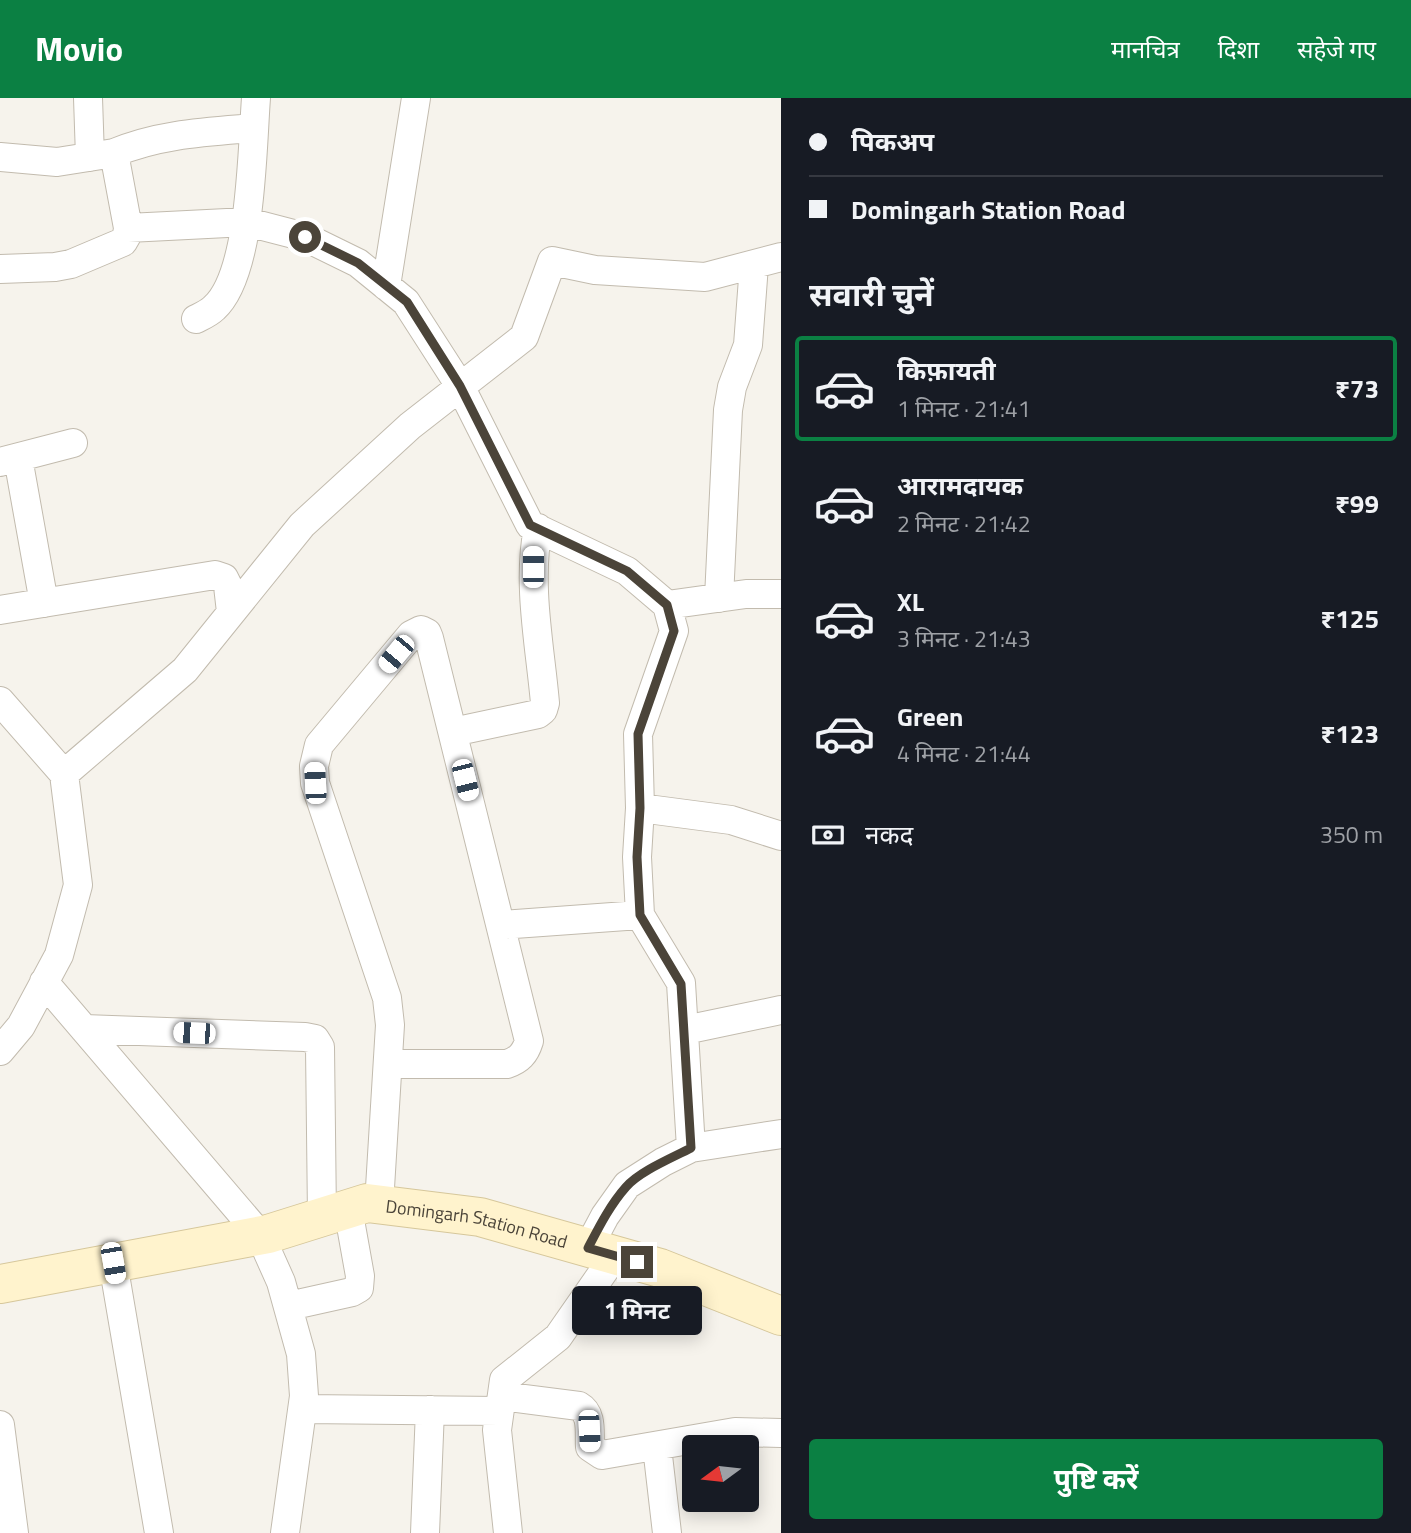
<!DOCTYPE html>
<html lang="hi">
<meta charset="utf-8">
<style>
:root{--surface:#171b24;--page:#20242c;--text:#f1f3f6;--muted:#9ea1a6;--line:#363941;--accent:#0b8043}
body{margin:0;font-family:"Titillium Web","Noto Sans Devanagari",sans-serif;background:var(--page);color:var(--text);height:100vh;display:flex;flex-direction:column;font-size:26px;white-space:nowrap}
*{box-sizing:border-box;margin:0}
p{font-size:23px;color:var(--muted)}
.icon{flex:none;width:38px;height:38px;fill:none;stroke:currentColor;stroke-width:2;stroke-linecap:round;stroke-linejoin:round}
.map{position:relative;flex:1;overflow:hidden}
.details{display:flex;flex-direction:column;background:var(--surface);width:630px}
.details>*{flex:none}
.hud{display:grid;align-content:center;height:154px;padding:0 28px;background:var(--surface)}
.needle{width:46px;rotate:255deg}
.fabs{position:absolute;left:682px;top:1337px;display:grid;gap:14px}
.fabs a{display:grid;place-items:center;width:77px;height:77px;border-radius:7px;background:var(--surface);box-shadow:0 4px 18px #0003;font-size:35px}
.end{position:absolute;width:32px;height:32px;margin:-16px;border:9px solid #4b4439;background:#fff;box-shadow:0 0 0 4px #fff}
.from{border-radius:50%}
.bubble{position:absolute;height:49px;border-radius:7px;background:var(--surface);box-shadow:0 4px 18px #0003;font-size:23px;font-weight:700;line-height:49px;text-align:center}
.car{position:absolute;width:21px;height:42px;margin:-21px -10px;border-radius:9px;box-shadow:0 0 5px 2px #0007;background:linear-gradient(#fff 24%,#345 0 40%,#fff 0 76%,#345 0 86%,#fff 0)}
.hud b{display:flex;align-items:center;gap:24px;height:66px;font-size:26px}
.hud b+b{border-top:2px solid var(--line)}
.hud i{width:18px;height:18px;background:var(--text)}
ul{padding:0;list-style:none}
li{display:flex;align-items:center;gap:21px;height:105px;margin:0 14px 10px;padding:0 14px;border:4px solid transparent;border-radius:7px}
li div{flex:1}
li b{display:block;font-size:26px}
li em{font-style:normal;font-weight:700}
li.active{border-color:var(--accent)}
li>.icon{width:63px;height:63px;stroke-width:1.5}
h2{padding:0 28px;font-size:32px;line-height:84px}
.pay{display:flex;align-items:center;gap:18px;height:77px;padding:0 28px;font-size:26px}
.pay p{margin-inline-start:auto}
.primary-button{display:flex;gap:14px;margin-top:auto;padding:14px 28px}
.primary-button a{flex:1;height:80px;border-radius:7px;background:var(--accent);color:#fff;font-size:28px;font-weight:700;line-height:80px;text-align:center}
header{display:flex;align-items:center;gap:42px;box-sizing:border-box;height:98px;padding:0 35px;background:var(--accent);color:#fff}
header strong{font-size:33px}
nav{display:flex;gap:38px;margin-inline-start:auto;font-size:24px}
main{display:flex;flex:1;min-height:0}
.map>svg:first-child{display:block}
</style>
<header>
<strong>Movio</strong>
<nav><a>मानचित्र</a><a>दिशा</a><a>सहेजे गए</a></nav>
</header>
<main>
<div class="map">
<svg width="781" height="1435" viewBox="0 0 781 1435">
<rect width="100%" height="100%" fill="#f6f3ec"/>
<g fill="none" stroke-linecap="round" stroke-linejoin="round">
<g stroke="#c2bbae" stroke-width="30">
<path id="street" d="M88,0L90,59
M114,55C159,36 206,34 254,30
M0,59L57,64L114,55L128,130L247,124L305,139L358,165L406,204L460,288L530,427L627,473L667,507L674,533L638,636L640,710
M0,171L55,169L71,166L123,144L127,137L128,130
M386,188L416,0
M196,221C202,218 209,215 214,210C252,176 252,51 256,0
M18,360L44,505
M0,364L73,345
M719,500L728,312L732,289L748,247L754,167
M667,507L746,496H781
M0,512L215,477L224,480L228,488L231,514
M0,603L64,676
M453,634L538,616L543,612L545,605C540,548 527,487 538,430
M501,827L640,817
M44,884L260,1137L281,1184L301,1256L304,1298L285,1435
M84,931L305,939L315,941L320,949L322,1119
M685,932L781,912
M0,953L21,928L59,857L78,787L64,676L185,572L302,427L410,328L524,239L552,163L595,172L705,179L781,159
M691,1050L681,885L640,817L637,759L640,710L731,722L781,738
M379,1106L390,927L387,900L315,685L314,668L319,647L411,537L421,532L427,535L429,540L529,943C525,956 519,962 507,966H388
M588,1150L605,1118L627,1087L663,1064L691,1050L781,1036
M113,1165L159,1435
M289,1208L352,1194L359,1190L360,1178L348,1111
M502,1298L579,1308C593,1316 589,1335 590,1349L602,1357L735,1334L781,1335
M303,1311L499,1313
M0,1327L14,1435
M657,1349L667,1435
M425,1435L430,1312
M508,1435L497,1332L504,1282L558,1239L615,1157"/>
</g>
<g stroke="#d6c79b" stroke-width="40">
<g id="secondary">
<path id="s1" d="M0,1186L268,1136L367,1105L480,1119L660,1170L781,1218"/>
</g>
</g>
<use href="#street" stroke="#fff" stroke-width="28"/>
<use href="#secondary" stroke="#fff3cd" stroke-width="38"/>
</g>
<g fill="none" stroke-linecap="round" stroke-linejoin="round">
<path stroke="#4b4439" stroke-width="9" d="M305,139L358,165L407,204L460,288L530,427L627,473L667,507L674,533L638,636L640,710L637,759L640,817L681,886L691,1050C672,1060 640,1073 626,1089C610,1107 599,1129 588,1150L637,1164"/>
</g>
<g text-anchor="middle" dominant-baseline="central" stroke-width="6" stroke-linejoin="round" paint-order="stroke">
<g font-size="18" fill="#4b4439" stroke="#fff">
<text stroke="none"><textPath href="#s1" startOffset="488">Domingarh Station Road</textPath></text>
</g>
</g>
</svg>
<div class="fabs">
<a><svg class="needle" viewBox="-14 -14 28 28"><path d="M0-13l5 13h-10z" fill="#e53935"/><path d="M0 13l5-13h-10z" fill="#9ea1a6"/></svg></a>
</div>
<i class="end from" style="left:305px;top:139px"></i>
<i class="end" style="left:637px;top:1164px"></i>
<div class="bubble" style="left:572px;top:1188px;width:130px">1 मिनट</div>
<i class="car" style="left:533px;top:469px;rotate:0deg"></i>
<i class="car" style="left:396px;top:556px;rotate:220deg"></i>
<i class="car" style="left:465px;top:682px;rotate:166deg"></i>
<i class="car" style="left:315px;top:685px;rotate:357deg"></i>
<i class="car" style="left:194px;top:935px;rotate:272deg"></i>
<i class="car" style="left:113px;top:1165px;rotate:170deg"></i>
<i class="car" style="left:589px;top:1333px;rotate:177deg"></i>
</div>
<section class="details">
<div class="hud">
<b><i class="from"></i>पिकअप</b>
<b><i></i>Domingarh Station Road</b>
</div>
<h2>सवारी चुनें</h2>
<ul>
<li class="active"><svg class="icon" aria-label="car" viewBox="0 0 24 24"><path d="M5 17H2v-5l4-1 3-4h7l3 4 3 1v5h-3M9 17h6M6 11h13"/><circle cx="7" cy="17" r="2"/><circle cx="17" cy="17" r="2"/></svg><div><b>किफ़ायती</b><p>1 मिनट · 21:41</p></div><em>₹73</em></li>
<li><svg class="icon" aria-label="car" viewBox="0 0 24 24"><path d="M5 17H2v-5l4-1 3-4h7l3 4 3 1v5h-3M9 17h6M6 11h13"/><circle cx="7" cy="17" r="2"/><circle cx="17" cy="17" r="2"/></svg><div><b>आरामदायक</b><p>2 मिनट · 21:42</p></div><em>₹99</em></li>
<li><svg class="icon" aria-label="car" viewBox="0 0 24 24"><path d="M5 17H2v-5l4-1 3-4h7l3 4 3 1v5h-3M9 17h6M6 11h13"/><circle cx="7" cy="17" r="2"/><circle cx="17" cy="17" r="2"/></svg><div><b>XL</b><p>3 मिनट · 21:43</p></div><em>₹125</em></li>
<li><svg class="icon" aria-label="car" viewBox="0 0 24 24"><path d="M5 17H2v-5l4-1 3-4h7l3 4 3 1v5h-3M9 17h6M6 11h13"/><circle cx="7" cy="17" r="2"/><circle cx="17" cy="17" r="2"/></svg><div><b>Green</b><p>4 मिनट · 21:44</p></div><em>₹123</em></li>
</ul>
<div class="pay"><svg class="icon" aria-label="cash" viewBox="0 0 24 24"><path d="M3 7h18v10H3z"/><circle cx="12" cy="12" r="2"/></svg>नकद<p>350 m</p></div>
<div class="primary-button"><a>पुष्टि करें</a></div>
</section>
</main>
